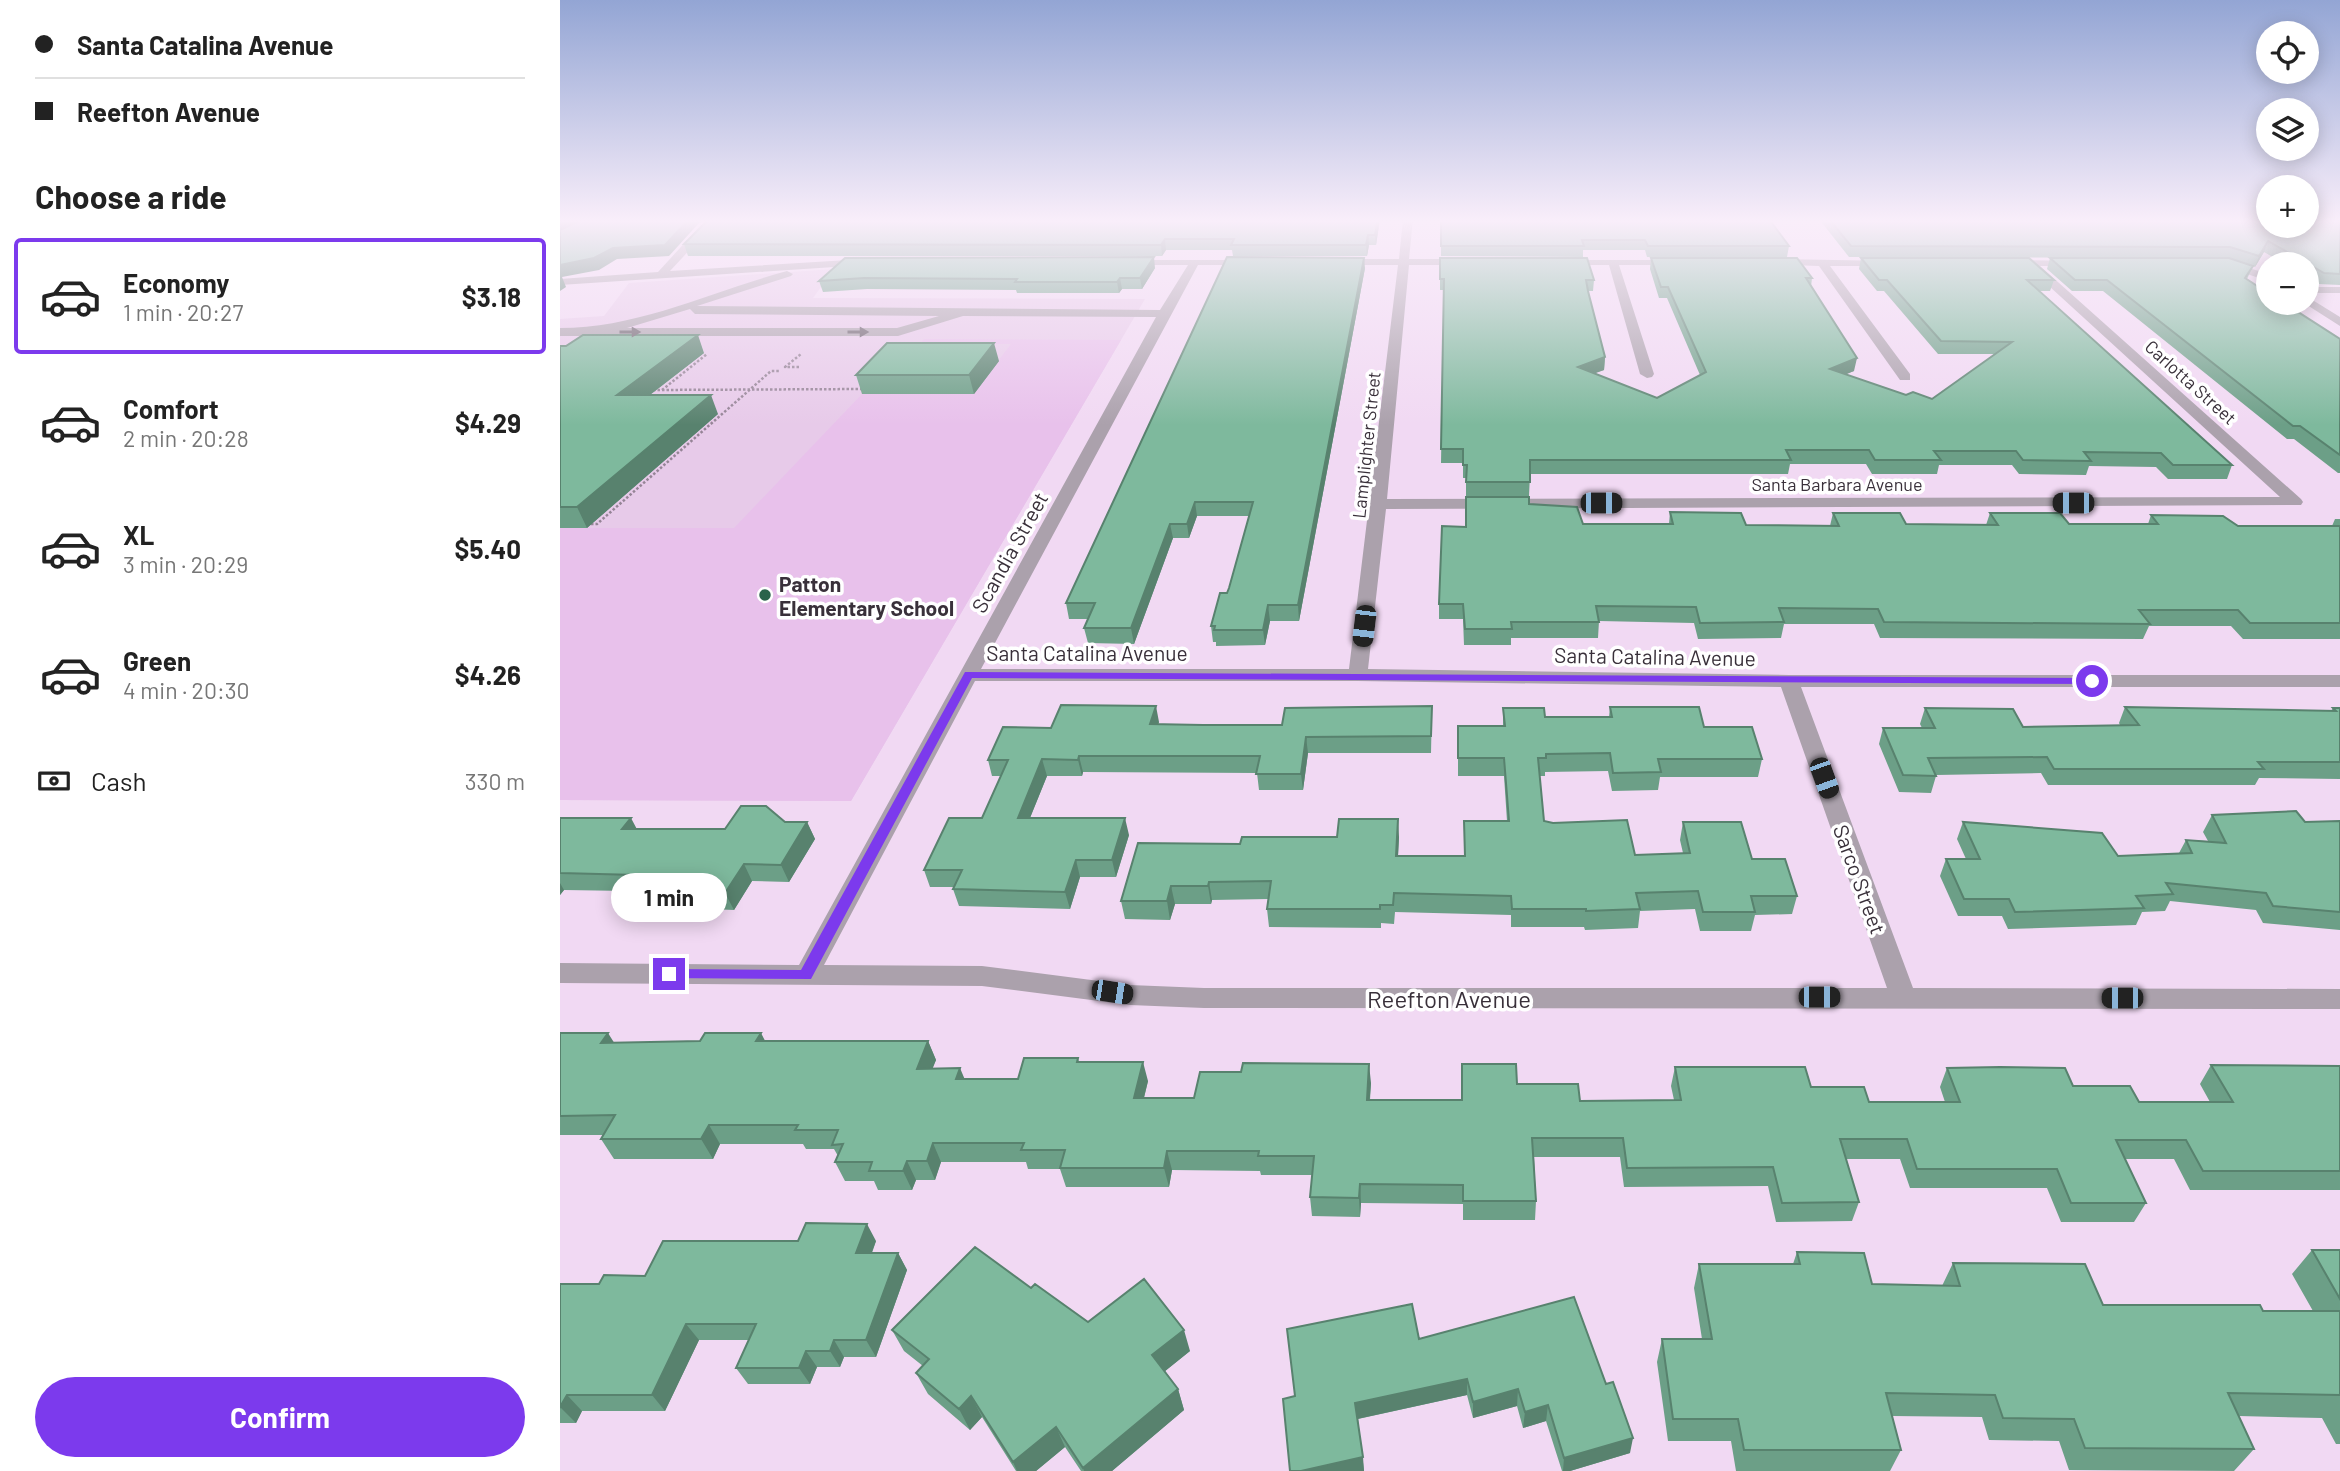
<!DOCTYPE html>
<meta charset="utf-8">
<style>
:root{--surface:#fff;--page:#f2f2f2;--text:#222;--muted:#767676;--line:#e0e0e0;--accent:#7c3aed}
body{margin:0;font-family:Barlow,sans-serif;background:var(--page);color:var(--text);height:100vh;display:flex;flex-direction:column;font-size:26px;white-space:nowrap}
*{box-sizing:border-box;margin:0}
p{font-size:23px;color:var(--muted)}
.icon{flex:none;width:38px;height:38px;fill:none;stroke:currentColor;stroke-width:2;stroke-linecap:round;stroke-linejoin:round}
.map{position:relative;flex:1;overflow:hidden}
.side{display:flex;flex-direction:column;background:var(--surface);width:560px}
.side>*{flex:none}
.guide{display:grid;align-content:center;height:154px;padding:0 35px;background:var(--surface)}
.fabs{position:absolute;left:1696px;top:21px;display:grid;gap:14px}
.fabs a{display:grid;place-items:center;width:63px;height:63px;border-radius:50%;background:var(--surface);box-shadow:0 4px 18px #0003;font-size:35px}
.end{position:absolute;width:32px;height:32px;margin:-16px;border:9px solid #7c3aed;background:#fff;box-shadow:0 0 0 4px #fff}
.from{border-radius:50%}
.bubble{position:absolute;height:49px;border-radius:24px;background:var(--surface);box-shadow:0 4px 18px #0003;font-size:23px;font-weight:700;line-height:49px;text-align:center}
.car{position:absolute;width:21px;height:42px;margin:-21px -10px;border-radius:9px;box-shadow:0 0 5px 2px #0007;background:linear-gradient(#222 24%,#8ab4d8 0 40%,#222 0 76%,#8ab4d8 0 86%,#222 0)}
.guide b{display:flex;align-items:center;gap:24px;height:66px;font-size:26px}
.guide b+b{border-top:2px solid var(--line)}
.guide i{width:18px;height:18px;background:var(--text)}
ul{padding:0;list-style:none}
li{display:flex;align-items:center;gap:21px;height:116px;margin:0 14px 10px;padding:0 21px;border:4px solid transparent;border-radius:7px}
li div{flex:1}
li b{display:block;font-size:26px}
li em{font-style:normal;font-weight:700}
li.active{border-color:var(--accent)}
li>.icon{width:63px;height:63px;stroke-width:1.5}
h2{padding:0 35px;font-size:32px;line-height:84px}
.pay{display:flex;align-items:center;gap:18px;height:77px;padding:0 35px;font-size:26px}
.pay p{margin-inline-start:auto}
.action{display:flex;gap:14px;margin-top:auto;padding:14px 35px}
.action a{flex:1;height:80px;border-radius:42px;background:var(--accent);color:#fff;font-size:28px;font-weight:700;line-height:80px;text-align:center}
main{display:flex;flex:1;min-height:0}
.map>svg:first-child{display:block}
</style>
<main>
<section class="side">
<div class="guide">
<b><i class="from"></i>Santa Catalina Avenue</b>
<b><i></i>Reefton Avenue</b>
</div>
<h2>Choose a ride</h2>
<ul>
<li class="active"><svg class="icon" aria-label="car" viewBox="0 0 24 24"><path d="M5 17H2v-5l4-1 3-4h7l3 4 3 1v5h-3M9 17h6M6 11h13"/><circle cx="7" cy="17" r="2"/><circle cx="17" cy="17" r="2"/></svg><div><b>Economy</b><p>1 min · 20:27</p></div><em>$3.18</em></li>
<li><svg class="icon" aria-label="car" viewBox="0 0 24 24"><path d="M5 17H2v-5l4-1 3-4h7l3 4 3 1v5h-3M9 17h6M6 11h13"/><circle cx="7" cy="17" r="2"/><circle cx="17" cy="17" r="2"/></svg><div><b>Comfort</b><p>2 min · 20:28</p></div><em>$4.29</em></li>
<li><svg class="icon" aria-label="car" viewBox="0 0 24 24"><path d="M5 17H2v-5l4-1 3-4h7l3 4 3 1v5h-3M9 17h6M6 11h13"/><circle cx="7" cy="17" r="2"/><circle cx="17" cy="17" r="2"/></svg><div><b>XL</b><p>3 min · 20:29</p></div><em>$5.40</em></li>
<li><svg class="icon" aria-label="car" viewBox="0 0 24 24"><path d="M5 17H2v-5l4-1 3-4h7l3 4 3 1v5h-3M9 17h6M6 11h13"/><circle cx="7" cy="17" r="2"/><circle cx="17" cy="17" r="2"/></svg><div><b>Green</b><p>4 min · 20:30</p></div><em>$4.26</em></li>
</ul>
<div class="pay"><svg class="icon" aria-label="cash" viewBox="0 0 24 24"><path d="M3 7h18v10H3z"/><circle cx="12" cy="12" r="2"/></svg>Cash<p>330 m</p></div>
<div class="action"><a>Confirm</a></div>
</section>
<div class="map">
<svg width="1780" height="1471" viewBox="0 0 1780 1471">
<rect width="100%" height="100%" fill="#f1d9f3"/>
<path fill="#e7cae9" d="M274,269L253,298L585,299L291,801L0,800V319L44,316L69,283Z"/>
<path fill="#e8c1eb" d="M364,339L561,340L291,801L0,800V528H174L302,394H413L451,344H360Z"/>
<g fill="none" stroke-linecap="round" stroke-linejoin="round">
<path stroke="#958496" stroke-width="2.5" stroke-dasharray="2.5 2" stroke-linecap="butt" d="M239,367H225L241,354
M93,390L304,389
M102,390L147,354
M31,524H37L211,371H219"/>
<path fill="#aba1ac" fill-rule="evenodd" d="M152,219H164L149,229L110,271L305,259L310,262L305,265L0,285V279L98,272L141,225Z
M843,219H853L849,259H907L912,262L907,265H849L827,499L1720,497L1467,266H1447L1442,263L1447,260L1520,261V265L1516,266H1480L1741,499L1743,502L1741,505L826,509L808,669L1229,675H1780V687H1241L1353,988L1780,989V1009L644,1008L570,1005L422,986L0,983V963L239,965L596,317L403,316L338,336H0V328C79,328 152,291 227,271L233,274L231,276L137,306L600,310L628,265H568L564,264V260H698V264L694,265H638L421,669H789L838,265H778L773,262L778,259H839ZM130,309L135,314L379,316L337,328H67ZM415,681H798L1221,687L1327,988H644L570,985L422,966L264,965Z
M1212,259L1331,261V265L1327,266H1270L1350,374V380H1340L1259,266L1208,264L1207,262Z
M998,260H1121L1122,262L1117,265H1059L1094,374L1092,377L1087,378L1080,374L1049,265H1002L997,262Z
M1664,260L1708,274V281L1660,265V261Z
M1746,287H1780V293H1746Z
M1746,296L1780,317V326L1744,303H1746Z"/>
</g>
<path fill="#6c9f87" d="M820,219L816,245H809L807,256H673L672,250H606L602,256H128L124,244Z
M881,219L1229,246L1227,257H1087L1085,250H1023V257L881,256Z
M1259,219H1780V285L1759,284L1746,277V264H1725L1704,252L1695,267L1693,266L1687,279L1780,339V473H1778L1734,439H1727L1543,291H1512L1487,269L1490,258H1667L1289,257Z
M285,258L595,268L582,289H562L559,293H457L456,290L307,289L263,292L259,281Z
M880,258L1034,280L1033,291H1028L1045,357L1044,370L1034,373L1097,398L1140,375L1107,298H1099L1090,269L1091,258L1252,278L1251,287L1294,371L1285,374L1346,395L1372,399L1435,354H1378L1324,291H1317L1299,269L1301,258L1494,280L1490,291H1479L1672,465L1667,479H1608L1596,467L1529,466L1526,475L1459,474L1452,465H1379L1377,474H1312L1306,464H1230L1228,474H970L969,496H906V478H903V463H881L884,290H880Z
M805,268L739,621H710L705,645L656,646V642H653L651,626L669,588L689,516H637L629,538H613L574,644L528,643L524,628L528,619H509L506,603Z
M0,346L144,353L90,395L158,414L27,528H0Z
M439,361L414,394H302L296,375Z
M969,504L1023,524H1109L1110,512L1186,525L1270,526L1273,513L1346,524L1426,525L1430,513L1509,524H1588L1591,515L1678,526H1772L1775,519H1780V639H1683L1671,626H1589L1583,639L1320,638L1314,624H1224L1221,638L1138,639L1134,623L1039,621L1038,638H951V645H904L903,619H879V604L906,527Z
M872,706L871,753H748L743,790H699L697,773L523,772L522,776H487L470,818L569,835L556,877H520L510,909L399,906L393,889L394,887H370L364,870L422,818L441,776H432L428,760L491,728L599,722L598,724L643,725H722Z
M1050,707L1144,727L1202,759L1198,777H1100L1098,790L1052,791L1048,771L985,772V776H980L984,821L1075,855L1123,853L1120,840L1123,822L1192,859L1237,896L1232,914L1195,915L1191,931H1140L1135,909L1080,911L1078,928L1025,930L1024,927H951V915L835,912L834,924L821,923V928L709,927L707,909L708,899L652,900L651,904H615L610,920L565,919L561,901L680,844L839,837L838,856H905L947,821L944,776H898V726H943V708L985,717H1049Z
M1565,707L1771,711L1773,708H1780V779L1699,778L1695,785H1488L1481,773L1376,775V776L1371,793L1339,792L1319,744L1323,728H1362L1360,724L1365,708L1463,727L1560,725L1559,723Z
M1652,815L1745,822L1780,821V930L1703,923L1696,910L1610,901L1605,911L1582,912L1576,925L1448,929L1442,916H1398L1380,876L1386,859H1406L1397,839L1403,822L1558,856L1619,853L1626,840L1648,841L1643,832Z
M0,818L77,829H165L225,822H247L255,839L229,882L192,881L174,910L76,906L68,891L4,890L0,895Z
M0,1033L54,1043L205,1041H368L376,1060L372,1068L404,1079H458L518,1058L519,1062L588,1081L584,1098H634L811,1083L810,1100H902L957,1084L1020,1101L1114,1100L1111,1086L1115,1067L1251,1087L1309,1102H1385L1380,1087L1387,1068L1513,1086L1579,1102H1650L1640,1084L1651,1065L1780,1066V1190H1630L1614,1159H1565L1586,1203L1574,1222H1501L1487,1188H1350L1340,1159H1286L1299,1202L1292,1221L1216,1222L1208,1186L1064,1187L1060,1157H974L976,1201L975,1220H903V1204L801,1203L800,1217L752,1216L750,1197L752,1175H701L700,1171L612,1170L609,1187H506L500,1169H468L466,1162H381L375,1180H356L352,1190H318L314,1181H285L275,1162L278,1156L274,1149H246L243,1144H160L153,1159H54L41,1139L43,1135H0Z
M316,1241L312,1253H338L347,1270L316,1357H284L280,1367H257L250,1384H188L176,1368L189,1340H139L105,1411H22L16,1423H0V1284H39Z
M1752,1250H1780V1444H1776L1762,1418L1679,1416L1694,1449L1674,1471L1509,1470L1499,1441L1429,1440L1422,1417L1332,1416L1341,1450L1330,1471H1176L1171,1441H1108L1097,1362L1102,1339H1142L1134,1288L1139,1264H1233L1237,1252L1312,1284L1382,1286L1393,1263L1543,1305L1703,1311H1753L1732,1274Z
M471,1288L528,1322L630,1351L605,1371L618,1389L624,1410L552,1471H521L505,1447L476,1471H456L422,1417L410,1430L368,1394L356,1373L363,1366L344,1351L332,1330Z
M1014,1297L1070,1453L1010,1471H1002L986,1421L963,1428L957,1406L913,1418L907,1395L798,1419L804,1471H730L735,1396L859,1339Z"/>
<path fill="#58826e" d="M0,219H25L0,232Z
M129,219H147L139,223L109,256L57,259L39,270L2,277L6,287L0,291V265L53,248Z
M818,219H820L816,245L815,235Z
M808,235L809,245L807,256L806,245Z
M605,239L606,250L602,256L601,245Z
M1708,241L1704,252L1695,267L1699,256Z
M594,257L595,268L582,289L580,278Z
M804,258L805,268L739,621L738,605Z
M560,278L562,289L559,293L557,282Z
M138,335L144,353L65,414L57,395Z
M434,343L439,361L414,394L409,375Z
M1045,357L1044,370L1017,380L1018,367Z
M1297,358L1294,371L1268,382L1270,369Z
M151,395L158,414L27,528L17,507Z
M635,502L637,516L629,538L627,524Z
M610,524L613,538L574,644L571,628Z
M708,605L710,621L705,645L703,630Z
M596,706L599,722L593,740L590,724Z
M746,737L748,753L743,790L741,774Z
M519,756L523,772L522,776L518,760Z
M482,759L487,776L463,835L458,818Z
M71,818L80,835L62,829Z
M565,818L569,835L556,877L552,860Z
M838,819L839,837L837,874L836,856Z
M247,822L255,839L229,882L221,865Z
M516,860L520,877L510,909L505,892Z
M184,864L192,881L174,910L165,893Z
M649,882L652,900L651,904L648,886Z
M0,883L4,890L0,895Z
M611,886L615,904L610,920L607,901Z
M48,1033L60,1052L41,1043Z
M201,1033L211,1052L196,1041Z
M368,1041L376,1060L365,1088L357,1069Z
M583,1062L588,1081L579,1117L574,1098Z
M809,1064L811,1083L808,1119L807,1100Z
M400,1068L408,1087L396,1079Z
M149,1125L160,1144L153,1159L141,1139Z
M373,1143L381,1162L375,1180L367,1161Z
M607,1151L612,1170L609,1187L604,1168Z
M347,1161L356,1180L352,1190L343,1171Z
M800,1184L801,1203L800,1217L799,1198Z
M307,1224L316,1241L305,1270L296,1253Z
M338,1253L347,1270L316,1357L306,1340Z
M126,1324L139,1340L105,1411L92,1395Z
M624,1330L630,1351L599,1376L592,1355Z
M274,1340L284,1357L280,1367L270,1351Z
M246,1351L257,1367L250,1384L239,1368Z
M907,1379V1395L797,1419L795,1403Z
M618,1389L624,1410L552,1471H524L523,1468Z
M958,1389L957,1406L913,1418V1402Z
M7,1395L22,1411L16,1423L0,1407Z
M411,1396L422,1417L410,1430L399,1409Z
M988,1405L986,1421L963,1428L965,1412Z
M496,1427L505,1447L476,1471H457L453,1462Z
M1073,1438L1070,1453L1010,1471H1003L1004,1458Z
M803,1457L804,1471H741Z"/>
<path fill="#7eb99d" stroke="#58826e" stroke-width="2" d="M23,219H129L105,245L53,248L34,258L0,265V230Z
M149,219H818L815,235H808L806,245H671L674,239H605L601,245L124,244Z
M881,219H1209L1229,246H1088L1085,240H1022L1024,246H881Z
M1269,219H1708V226H1746V219H1780V274L1764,273L1708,241L1699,256L1670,247L1291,246Z
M594,257L580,278H560L557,282H455L457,279L304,278L259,281L285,258Z
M667,257L804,258L738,605H708L703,630H654L655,626H651L660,593H667L669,588L693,502H635L627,524H610L571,628H524L535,603H506Z
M880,258H1027L1034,280H1026L1028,291L1045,357L1018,367L1097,398L1146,372L1108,287H1101L1091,258H1237L1252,278H1246L1297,358L1270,369L1346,395L1353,392L1372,399L1452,342L1381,341L1327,280H1319L1301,258H1469L1494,280H1467L1672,465H1613L1601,453L1524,452L1531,461L1463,460L1456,451H1374L1381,460H1315L1309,450H1226L1231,460H970V482H906L907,465H903V449H881L884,279H880Z
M1490,258H1669L1693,266L1685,278L1708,293V303H1724L1780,339V455L1740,426H1733L1547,280H1515Z
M23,335H138L57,395H151L17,507H0V346H6Z
M327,343H434L409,375H296Z
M906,497H969V504L1017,507L1023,524H1113L1110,512L1181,513L1186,525L1279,526L1273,513H1340L1346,524L1438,525L1430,513H1500L1509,524H1598L1591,515L1663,516L1678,526H1780V623H1690L1678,610H1579L1590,624L1324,622L1318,609L1219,608L1224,622L1140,623L1136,607L1036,606L1039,622H951L952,629H905L903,604H879L882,526L906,527Z
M501,705L596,706L590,724L643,725H722L725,708L872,706L871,736L746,737L741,774H696L700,756H519L518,760L482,759L458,818H565L552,860H516L505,892L393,889L402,870H364L389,818H422L448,760H428L443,727L491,728Z
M1050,707H1139L1144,727H1192L1202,759H1098L1101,772L1053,773L1050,753L986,754V758H978L984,821L993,823L1067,820L1075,855L1130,853L1123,822H1181L1192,859H1225L1237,896H1191L1195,912H1143L1138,891L1076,893L1080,909L1026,911V909H952L951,896L834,893L833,905H820V909H707L711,881L649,882L648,886H611L607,901H561L578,843L680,844L682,837H777L779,819H838L836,856H905L904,821H949L944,758H898V726H945L943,708H984L985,717H1052Z
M1565,707L1776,711L1773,708H1780V762H1698L1704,769H1494L1487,757L1368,758L1376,776L1343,775L1323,728H1375L1365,708L1453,709L1463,727L1579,725Z
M181,806H206L225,822H247L221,865L184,864L165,893L66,889L76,875L0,873V818H71L62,829H165Z
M1736,811L1745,822L1780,821V912L1713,906L1706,893L1606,883L1613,894L1576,896L1584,908L1455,912L1449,899H1404L1386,859H1420L1403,822L1542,833L1558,856L1632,853L1626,840L1666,843L1652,815Z
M0,1033H48L41,1043L140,1041L145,1033H201L196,1041H368L357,1069L400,1068L396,1079H458L464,1058H518L517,1062H583L574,1098H634L640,1072H681L683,1063L809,1064L807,1100H902V1064H956L957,1084H1018L1020,1101L1121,1100L1115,1067H1245L1251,1087H1304L1309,1102H1400L1387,1068L1440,1067L1505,1068L1513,1086H1570L1579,1102H1673L1651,1065L1780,1066V1171H1643L1626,1140H1556L1586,1203H1511L1497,1169H1357L1347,1139H1280L1299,1202L1222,1203L1213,1167L1067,1168L1063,1138H972L976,1201H903V1185L800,1184L799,1198L750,1197L754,1156H698L699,1151H607L604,1168H500L505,1150H461L464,1143H373L367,1161H347L343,1171H309L312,1162H275L283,1144L272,1145L278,1130H235L238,1125H149L141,1139H41L55,1115L0,1116Z
M246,1223L307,1224L296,1253H338L306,1340H274L270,1351H246L239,1368H176L196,1324H126L92,1395H7L0,1407V1284H39L44,1275L85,1276L103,1241H238Z
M415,1247L471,1288L475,1284L528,1322L584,1279L624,1330L592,1355L618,1389L523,1468L496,1427L453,1462L411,1396L399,1409L356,1373L369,1359L332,1330Z
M1752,1250H1780V1299Z
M1237,1252L1304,1253L1312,1284L1400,1286L1393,1263L1525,1264L1543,1305H1700L1703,1311H1780V1395L1668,1393L1694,1449L1525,1448L1514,1419L1443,1418L1435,1395L1326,1393L1341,1450H1184L1178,1419H1113L1102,1339H1152L1139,1264H1240Z
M1014,1297L1046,1384L1053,1382L1073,1438L1004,1458L988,1405L965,1412L958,1389L913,1402L907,1379L795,1403L803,1457L741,1471H730L723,1399L735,1396L727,1329L852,1304L859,1339Z"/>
<defs><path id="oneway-solid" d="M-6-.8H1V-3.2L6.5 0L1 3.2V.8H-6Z" transform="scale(1.75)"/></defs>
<g fill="#615862">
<use href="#oneway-solid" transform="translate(70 332)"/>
<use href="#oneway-solid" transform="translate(298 332)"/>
</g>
<linearGradient id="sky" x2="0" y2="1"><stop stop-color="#93a5d4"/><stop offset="0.52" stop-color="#f9eefa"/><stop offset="1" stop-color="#f9eefa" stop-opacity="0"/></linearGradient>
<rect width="1780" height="425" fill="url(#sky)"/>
<path fill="#7c3aed" d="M405,672L1532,678L1537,681L1532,684L412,678L251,979L104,978L102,974L109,969L241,970Z"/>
<circle fill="#2a634b" stroke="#fff" stroke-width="2.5" cx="205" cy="595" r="7"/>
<g text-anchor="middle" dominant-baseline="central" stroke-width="7" stroke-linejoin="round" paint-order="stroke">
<g font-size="18" fill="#39303a" stroke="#fff">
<text transform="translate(1631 382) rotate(42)">Carlotta Street</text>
<text transform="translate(806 445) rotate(-84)">Lamplighter Street</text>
<text x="1277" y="484">Santa Barbara Avenue</text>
</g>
<g font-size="21" fill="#39303a" stroke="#fff">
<text transform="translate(449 552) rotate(-61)">Scandia Street</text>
<text x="527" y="652">Santa Catalina Avenue</text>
<text transform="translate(1095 656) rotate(1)">Santa Catalina Avenue</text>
<text transform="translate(1300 879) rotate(70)">Sarco Street</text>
</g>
<g font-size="21" font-weight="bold" fill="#39303a" stroke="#fff" text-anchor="start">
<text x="219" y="583">Patton<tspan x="219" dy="24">Elementary School</tspan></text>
</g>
<g font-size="24" fill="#39303a" stroke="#fff">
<text x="889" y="998">Reefton Avenue</text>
</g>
</g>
</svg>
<div class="fabs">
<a><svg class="icon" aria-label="locate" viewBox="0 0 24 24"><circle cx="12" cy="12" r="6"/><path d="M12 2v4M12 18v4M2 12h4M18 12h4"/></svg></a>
<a><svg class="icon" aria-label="layers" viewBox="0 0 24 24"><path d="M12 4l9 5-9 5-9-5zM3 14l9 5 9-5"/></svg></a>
<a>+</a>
<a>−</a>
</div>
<i class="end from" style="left:1532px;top:681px"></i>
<i class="end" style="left:109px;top:974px"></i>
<div class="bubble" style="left:51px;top:873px;width:116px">1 min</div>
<i class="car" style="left:1041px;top:503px;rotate:90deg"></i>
<i class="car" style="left:1513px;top:503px;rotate:270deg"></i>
<i class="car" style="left:804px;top:626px;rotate:187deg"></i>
<i class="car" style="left:1264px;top:778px;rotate:160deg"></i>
<i class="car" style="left:552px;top:992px;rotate:99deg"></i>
<i class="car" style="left:1259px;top:997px;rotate:90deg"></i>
<i class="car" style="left:1562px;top:998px;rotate:270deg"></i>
</div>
</main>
